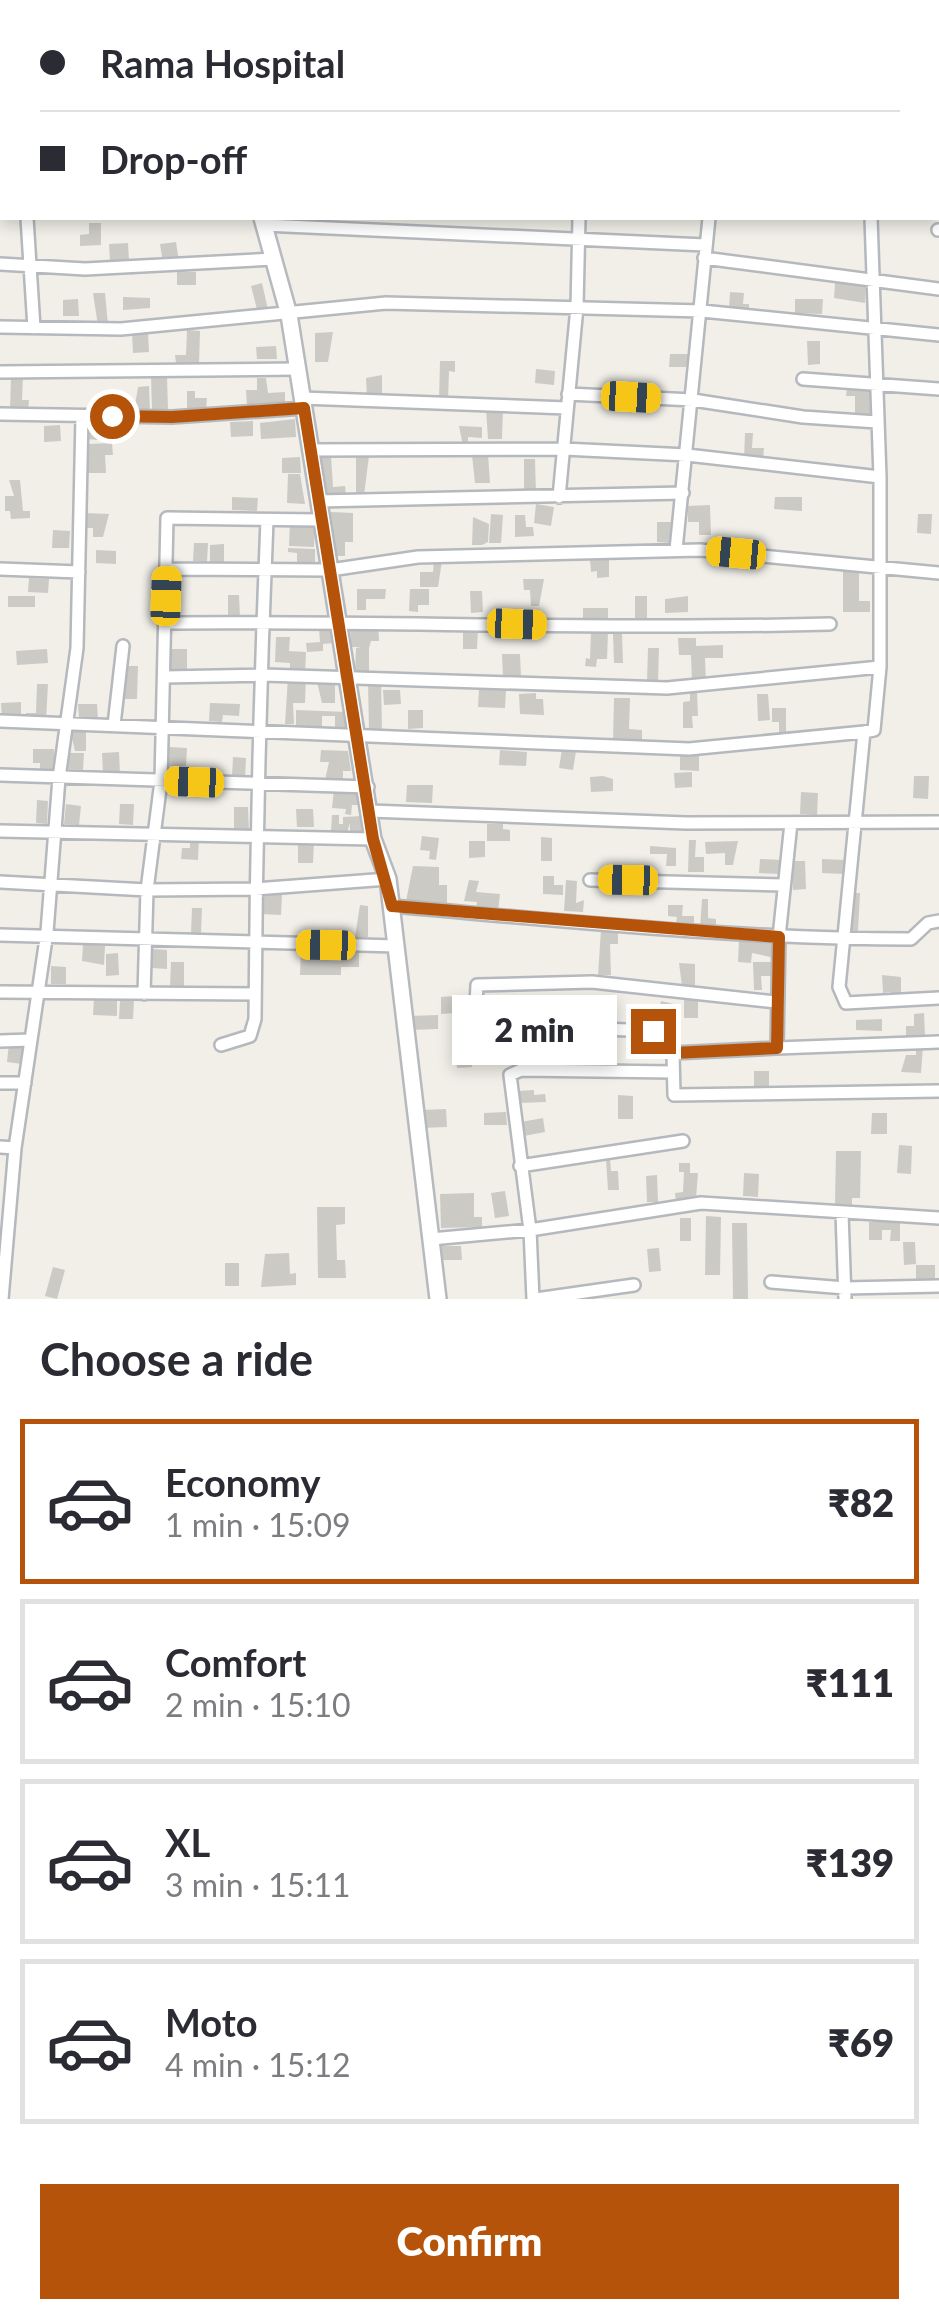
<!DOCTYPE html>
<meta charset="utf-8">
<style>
:root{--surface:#fff;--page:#f7f7f7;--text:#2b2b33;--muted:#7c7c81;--line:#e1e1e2;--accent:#b45309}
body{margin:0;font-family:Lato,sans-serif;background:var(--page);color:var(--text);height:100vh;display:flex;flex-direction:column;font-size:38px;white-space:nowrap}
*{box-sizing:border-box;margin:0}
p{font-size:32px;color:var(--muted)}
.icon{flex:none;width:55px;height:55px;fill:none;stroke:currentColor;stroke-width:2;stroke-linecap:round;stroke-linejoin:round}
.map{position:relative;height:1299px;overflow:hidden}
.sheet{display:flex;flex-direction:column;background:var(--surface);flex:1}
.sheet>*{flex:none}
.guide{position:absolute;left:0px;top:0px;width:940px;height:220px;box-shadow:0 5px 15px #0003;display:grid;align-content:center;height:220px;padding:0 40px;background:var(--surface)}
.end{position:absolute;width:45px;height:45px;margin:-22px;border:12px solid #b45309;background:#fff;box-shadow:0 0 0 5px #fff}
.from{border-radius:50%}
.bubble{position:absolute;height:70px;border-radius:0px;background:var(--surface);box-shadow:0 5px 15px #0003;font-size:32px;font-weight:800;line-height:70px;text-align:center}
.car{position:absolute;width:30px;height:60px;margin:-30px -15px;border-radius:12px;box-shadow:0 0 8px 2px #0007;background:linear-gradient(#f5c518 24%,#345 0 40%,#f5c518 0 76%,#345 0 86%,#f5c518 0)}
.guide b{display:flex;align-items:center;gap:35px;height:95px;font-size:38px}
.guide b+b{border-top:2px solid var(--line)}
.guide i{width:25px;height:25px;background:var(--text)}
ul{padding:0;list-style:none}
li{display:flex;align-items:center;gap:30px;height:165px;margin:0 20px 15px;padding:0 20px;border:5px solid var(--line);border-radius:0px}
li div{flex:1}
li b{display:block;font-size:38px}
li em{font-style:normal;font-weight:800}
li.on{border-color:var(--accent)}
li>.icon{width:90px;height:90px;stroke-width:1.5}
h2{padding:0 40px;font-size:45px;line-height:120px}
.button{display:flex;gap:20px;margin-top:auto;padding:20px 40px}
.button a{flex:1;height:115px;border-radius:0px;background:var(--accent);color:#fff;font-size:40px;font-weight:800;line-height:115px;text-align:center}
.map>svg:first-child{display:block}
</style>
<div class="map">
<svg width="939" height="1299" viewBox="0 0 939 1299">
<rect width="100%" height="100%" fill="#f1efe8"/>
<path fill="#cccac5" d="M89,223H101V245L80,246V235L89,234Z
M176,242L179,261L163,263L160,244Z
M128,243L129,261L110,262L109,244Z
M177,271L196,272V285H177Z
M262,283L269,314L259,317L251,286Z
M835,283L866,286L865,303L834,298Z
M730,292L744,293L743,304H749V311L729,309Z
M93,293H105L108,325L98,326Z
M123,297L150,298V308L123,310Z
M78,299L79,316H63V300Z
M795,299H823L822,314L795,313Z
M187,330L200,331L199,366L176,363L175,355H186Z
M148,332L149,352L133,353L132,333Z
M333,332L328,362H315V333Z
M807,341H820V364L808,365Z
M276,346L277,359H257L256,347Z
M670,354H690V367H669Z
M440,361H455V372L449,371L448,400H439Z
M536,369L555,371L554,385L535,383Z
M151,375H167L168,410H152Z
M382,375V397L367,398L366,378Z
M11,376H23L22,400H29L28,411H10Z
M257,378H266L268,393L285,392V404L247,406L246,390H257Z
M149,386L150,411H134L138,387Z
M847,388L873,390L872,414L855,413V396H846Z
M187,391H195V398H207L206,410L187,409Z
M486,409H503L502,439H488Z
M295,419L296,437L261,439L260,423Z
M253,421V436L231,437L230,422Z
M86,424L110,426L109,434L101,433L100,440L85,439Z
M60,425L61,441L44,442V426Z
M459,426L482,427V438L468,437V446H463Z
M745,433H753L752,448H764L763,459H744Z
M112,443L113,455H105L106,473H87L88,444Z
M488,454L490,483H475L472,455Z
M331,456L333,487L345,486L346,497L322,498L320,457Z
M356,456H369L364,495H356Z
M300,457L301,473H282V458Z
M524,459H535L536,494H524Z
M288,474H300L305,504L287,503Z
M9,480H20L23,511H30V518L11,519L10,511H5V496H14Z
M232,497L258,498L257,511L232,510Z
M775,497H802V511L774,509Z
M536,504L554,507L551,526L534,523Z
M710,505L711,535H699V522H688V506Z
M330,512L353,513V542H345V556H334Z
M85,513L109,514L103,537H93V528H84Z
M491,514L503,515L501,543H489Z
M918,514H932L931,534L917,533Z
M515,515H525L526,527H533L534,536L515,537Z
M473,517L489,524L488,542L482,545H472Z
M290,522L315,523L314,547L289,546Z
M657,522H671L670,543L657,542Z
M53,530L70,531L69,548H52Z
M194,543H208L207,562L193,561Z
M224,544V563H210V545Z
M288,548L315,549V563L297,562V553L288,552Z
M96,550L116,551V564L96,563Z
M590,560H609V577L597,578V571L591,572Z
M434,561H442L438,587H420V572H433Z
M843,569H859V601H870V612H843Z
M29,578L49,579L48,593L28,592Z
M523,579H544L539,606H531L530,590H524Z
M357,589H386L385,599H366V610H357Z
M410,589H429V605H418V612L409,611Z
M470,591H482L483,612L471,613Z
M228,595H239L240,618H228Z
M8,596H35V607H8Z
M635,596H647V624H635Z
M688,596V612L665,613V599Z
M583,608H608V620H583Z
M378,622L379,641H371L369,648V674H355L356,648L361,647H351L350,623Z
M319,628H333L334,643L323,644V651L307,652L306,643L320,642Z
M463,629H478L477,649H463Z
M591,632H608L607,659H597L596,667L585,666L586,658L590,659Z
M613,634H622L623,663H614Z
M276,637H290L289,651L306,652L305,674H290V663L275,662Z
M678,638H696V646L723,645V658H705L706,682H692L691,655H679Z
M648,648H659L658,682H647Z
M47,649L48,663L17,665L16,651Z
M171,649H187V669H170Z
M502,654H520L521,677H503Z
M125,666H138L137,699H124Z
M288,677H306L305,703H293L294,724H285Z
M381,681L382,731H369L368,682Z
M317,682H335V703H322Z
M37,684H48L46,720L26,719V713H36Z
M479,689L506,690L505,708L478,707Z
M383,690H400L401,704L384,705Z
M690,692H697L698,716H692L693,728H683V702L690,701Z
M536,693V699H543L544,715L520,714L519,694Z
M757,694H768L770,720L758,721Z
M614,698H630L629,729L642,730V742H613Z
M21,702V714L2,718L1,703Z
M210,703L240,704L239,716L223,715L222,722L209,721Z
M78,704H97L98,719H79Z
M772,708H786V732H779V722H772Z
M296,710L347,712L346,727H335V716H322V727L296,726Z
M408,710H423V728L408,729Z
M70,730H86V751H75Z
M169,747L187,748L186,766H169Z
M33,749H54V770H40V763H33Z
M562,749L576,751L573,770L559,768Z
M321,750L348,751L351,771H343V780H325L329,762H320Z
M500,750L527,752L526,766L499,765Z
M119,752L120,773H103L102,753Z
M69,753H84L83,770H68Z
M680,753L699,754V771L680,770Z
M233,757L246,758L245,778L232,777Z
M692,772V787L675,788L674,773Z
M603,776L613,779V791L591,792L590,777Z
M914,776H929L928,799L913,798Z
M407,785H433L432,803L406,802Z
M334,789L360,791L359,805H352L351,815L345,814L346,809L332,808Z
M801,792L818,793L817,815L800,814Z
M37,800L48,801L47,824L36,823Z
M66,804L81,806L79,825L64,824Z
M120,804H134L133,825L119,824Z
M234,807H248L249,832H234Z
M296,809H313L314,827H297Z
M332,815H339V824H343V817L363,816L364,833H350V823L347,833L331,832Z
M487,824H503V829L510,830V841H487Z
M422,836L439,838L436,860L429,859L430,851L420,850Z
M541,837L552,838V861H541Z
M190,838H199L198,860L181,859L182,848H190Z
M689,840H696L695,857H704V872H688Z
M298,841H314L313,863H298Z
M469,841H485V857L469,858Z
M738,841L733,865H725V853L706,854L705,842Z
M650,846L676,848V866H666L667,854H650Z
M760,859L783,860L782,874L759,873Z
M822,859L845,860L844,874L822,873Z
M792,861H805L806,889L793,890Z
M413,866L439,867V885H447V903L406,901Z
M543,876H554V885H563V895L543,894Z
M469,880L479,881L476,892L500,894L498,911L476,909L477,902L464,901Z
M566,880L577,881L576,903L584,900L583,912L564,911Z
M261,893L282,894L281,915L261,914Z
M852,893H860L858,931H849Z
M702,899H708V918L716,919V930L700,929Z
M360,905L368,906V937H355Z
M668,905H683L682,916H694V924H676L677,917L668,916Z
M192,908H202L201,934H191Z
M601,930H618V944H610L611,975H598Z
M739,941L776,943L775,958L752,953L751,963L738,962Z
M83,944L105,946L104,965L82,961Z
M301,948L359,949V967H341V975H300Z
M153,949L167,950V969L152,968Z
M118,953L119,975L106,976V954Z
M171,962H184V988H170Z
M753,962H774L775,976H761L762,990H754Z
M679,963L695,964V986H682Z
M51,966L66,967V984H51Z
M882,975L901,977V999H890V992L883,993Z
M469,995L472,1067L457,1068L454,1013L441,1014V997Z
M94,997L117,998V1016L93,1015Z
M684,998H698V1018H684Z
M120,999H134L133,1019H119Z
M661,1001L678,1005L671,1027L656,1023Z
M924,1013L925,1036L906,1037V1026H914V1014Z
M438,1015V1029L410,1030L409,1016Z
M882,1019V1031L856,1030V1020Z
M525,1031L546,1035V1031H555V1044L525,1045Z
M9,1043L24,1045L22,1064L7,1062Z
M916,1047H923L921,1073L901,1072L906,1055H916Z
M754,1071H769V1088H754Z
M534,1090V1095L545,1094L546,1102L519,1103L518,1091Z
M618,1095L633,1096V1119H618Z
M446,1109L447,1127L422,1128L421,1110Z
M506,1112L507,1125H484V1113Z
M872,1113H887V1134H871Z
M543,1118L545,1132L524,1136L521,1122Z
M899,1145L912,1146L911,1174L897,1173Z
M836,1151H861L860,1198H852V1205L835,1204Z
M606,1159H610L611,1171H618L619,1190H608Z
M679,1163H690V1173H698L696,1198L676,1201L675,1193L683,1192L684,1172H679Z
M744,1173L759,1174L758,1197L743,1196Z
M657,1175L658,1202H647L646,1176Z
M505,1191L509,1216L495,1218L491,1193Z
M474,1193V1217H482V1227L441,1228L440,1194Z
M317,1207H345V1224L336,1225L337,1260H345L346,1278H318Z
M706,1216L721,1217L720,1275H705Z
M680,1218H691V1241H680Z
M900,1221V1241H890L891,1230H882V1240H869V1222Z
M732,1223H747L748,1299H733Z
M903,1242H915L916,1264L904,1265Z
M442,1246H461L462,1260H442Z
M659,1248L661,1271L649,1272L647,1249Z
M289,1253L290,1274L296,1273V1285L261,1287L265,1254Z
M225,1263H239V1286H225Z
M916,1265H935V1285H916Z
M53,1267L65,1270L57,1299L45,1296Z"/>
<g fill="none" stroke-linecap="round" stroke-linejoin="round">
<g stroke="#b5b8bc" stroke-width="16">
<path id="street" d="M827,0L828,2
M594,2V0
M747,2L748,0
M0,120H2
M938,122L939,121
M0,163H2
M938,174H939
M27,218L34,328
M871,218L880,477V667L874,730L864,732L839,987L846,1003L939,998
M264,225L705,245
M938,230H939
M704,258L939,289
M0,264L85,269L275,259
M0,327L121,329L386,303L702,311L939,335
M0,372L296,369
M803,379L939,389
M568,394L693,400L803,417L877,422
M302,398L567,408
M0,414L172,417L304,408
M310,450L564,449L687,455L880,477
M559,497L577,307L579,218
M318,501L683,493
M676,550L709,218
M0,569L79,572
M167,569L330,570L418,557L700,550L939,573
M165,623C387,621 609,630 830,624
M164,677L264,675L667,688L880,667
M0,721L689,749L864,732
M114,725L123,646
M0,775L368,787
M370,811L686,823L939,822
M791,823L779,937L777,1048L939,1042
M0,831L373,839
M590,880L783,885
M0,882L147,890L255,889L388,879
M392,906C565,921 737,939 911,939L928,923L939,921
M0,935L396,946
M0,992L255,994
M144,994L147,890L161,781L167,518L321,520
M776,1002L592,982L477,985L475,1024L653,1031L672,1038L673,1053L777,1048
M0,1041L31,1040
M221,1045L250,1036L255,1019C256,852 260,686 267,520
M673,1053L674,1095L939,1091
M0,1083H25
M0,1147L15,1148
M520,1166L683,1141
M842,1213L845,1299
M431,1239L530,1230L701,1203L939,1218
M771,1282L845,1288L939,1286
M2,1299L15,1148L47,932L59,778L77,648L82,416
M533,1299L530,1230L510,1075L521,1070L673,1072
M536,1299L634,1285"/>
</g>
<g stroke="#b6babf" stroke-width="20">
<path id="secondary" d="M183,0L184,2
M262,218L289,315L373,839L388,879L438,1299"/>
</g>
<use href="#street" stroke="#fff" stroke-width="11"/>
<use href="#secondary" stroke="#fff" stroke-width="15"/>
</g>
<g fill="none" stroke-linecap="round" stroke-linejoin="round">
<path stroke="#b45309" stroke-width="12" d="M112,416L172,417L304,408L373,839L392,906L779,937L777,1048L673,1053L672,1038L653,1031"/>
</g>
</svg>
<i class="end from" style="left:112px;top:416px"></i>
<i class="end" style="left:653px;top:1031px"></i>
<div class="bubble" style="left:452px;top:995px;width:165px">2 min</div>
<i class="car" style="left:631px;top:397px;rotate:93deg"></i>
<i class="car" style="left:736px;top:553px;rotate:275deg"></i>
<i class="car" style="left:166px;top:596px;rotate:2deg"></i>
<i class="car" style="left:517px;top:624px;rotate:92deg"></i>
<i class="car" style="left:194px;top:782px;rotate:272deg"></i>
<i class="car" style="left:628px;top:880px;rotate:271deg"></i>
<i class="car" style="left:326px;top:945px;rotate:271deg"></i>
<div class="guide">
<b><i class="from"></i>Rama Hospital</b>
<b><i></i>Drop-off</b>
</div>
</div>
<section class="sheet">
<h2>Choose a ride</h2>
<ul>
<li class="on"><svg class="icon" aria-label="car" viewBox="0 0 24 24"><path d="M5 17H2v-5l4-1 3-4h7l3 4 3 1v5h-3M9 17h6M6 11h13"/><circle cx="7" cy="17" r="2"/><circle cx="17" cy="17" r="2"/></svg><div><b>Economy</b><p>1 min · 15:09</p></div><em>₹82</em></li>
<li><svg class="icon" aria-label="car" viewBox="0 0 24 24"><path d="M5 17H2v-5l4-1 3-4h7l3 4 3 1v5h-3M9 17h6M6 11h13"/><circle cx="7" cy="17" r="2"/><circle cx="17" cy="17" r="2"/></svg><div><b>Comfort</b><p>2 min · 15:10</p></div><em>₹111</em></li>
<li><svg class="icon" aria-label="car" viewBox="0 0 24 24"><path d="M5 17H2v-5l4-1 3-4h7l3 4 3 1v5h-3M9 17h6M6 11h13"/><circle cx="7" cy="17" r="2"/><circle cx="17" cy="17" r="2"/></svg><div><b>XL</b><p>3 min · 15:11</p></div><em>₹139</em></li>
<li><svg class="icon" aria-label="car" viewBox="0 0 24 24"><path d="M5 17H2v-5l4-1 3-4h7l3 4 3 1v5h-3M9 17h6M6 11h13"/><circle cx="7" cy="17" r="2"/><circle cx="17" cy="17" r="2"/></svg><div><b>Moto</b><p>4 min · 15:12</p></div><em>₹69</em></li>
</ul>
<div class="button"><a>Confirm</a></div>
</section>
